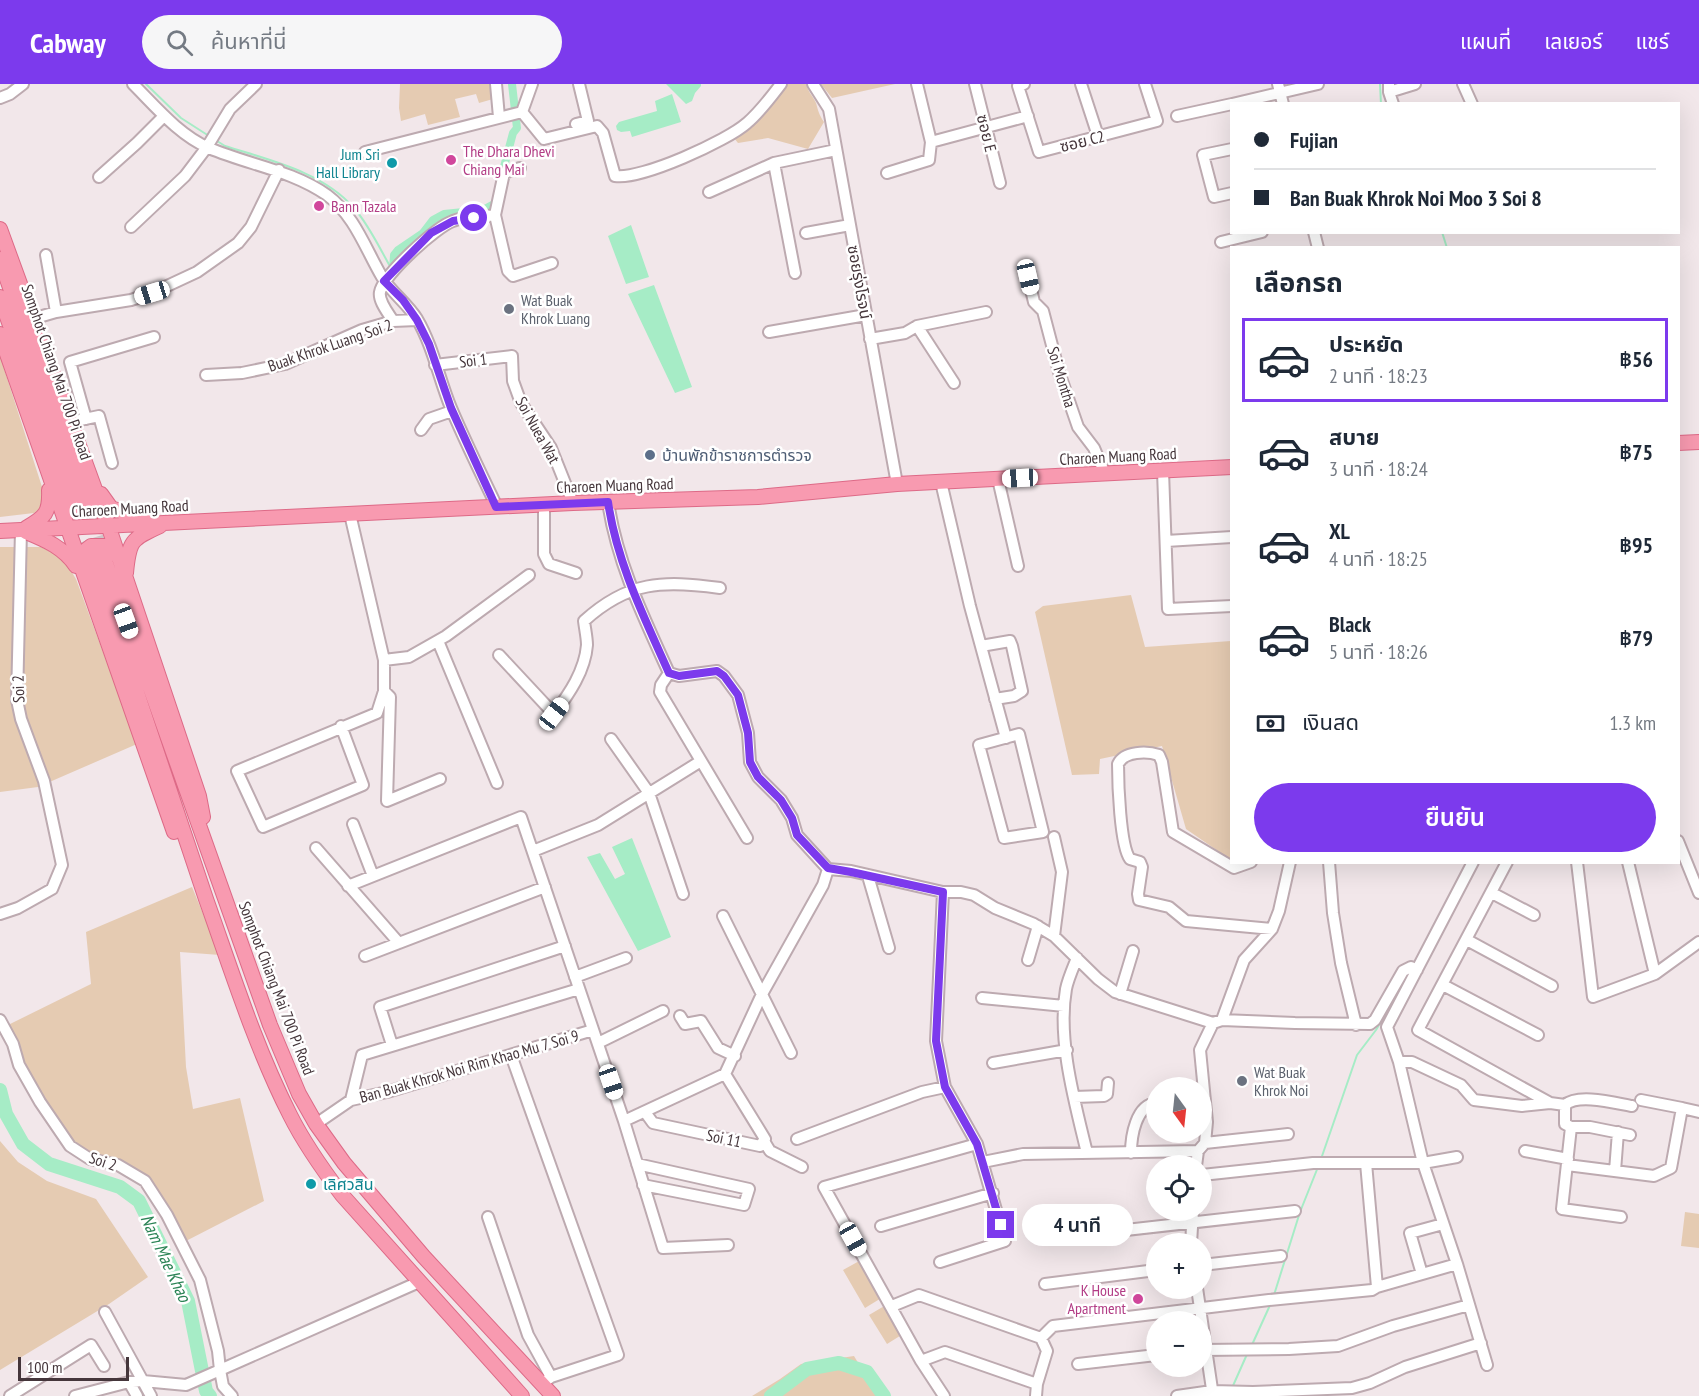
<!DOCTYPE html>
<html lang="th">
<meta charset="utf-8">
<style>
:root{--surface:#fff;--page:#f6f6f7;--text:#1f2937;--muted:#747a83;--line:#e0e1e3;--accent:#7c3aed}
body{margin:0;font-family:"PT Sans Narrow","Noto Sans Thai",sans-serif;background:var(--page);color:var(--text);height:100vh;display:flex;flex-direction:column;font-size:22px;white-space:nowrap}
*{box-sizing:border-box;margin:0}
p{font-size:20px;color:var(--muted)}
.icon{flex:none;width:33px;height:33px;fill:none;stroke:currentColor;stroke-width:2;stroke-linecap:round;stroke-linejoin:round}
.map{position:relative;flex:1;overflow:hidden}
.side{position:absolute;left:1230px;top:162px;width:450px;height:618px;display:flex;flex-direction:column;background:var(--surface);border-radius:0px;box-shadow:0 6px 24px #0002}
.side>*{flex:none}
.top-card{position:absolute;left:1230px;top:18px;width:450px;height:132px;border-radius:0px;box-shadow:0 6px 24px #0002;display:grid;align-content:center;height:132px;padding:0 24px;background:var(--surface)}
.needle{width:39px;rotate:165deg}
.controls{position:absolute;left:1146px;top:993px;display:grid;gap:12px}
.controls a{display:grid;place-items:center;width:66px;height:66px;border-radius:50%;background:var(--surface);box-shadow:0 6px 24px #0002;font-size:30px}
.scale{position:absolute;left:18px;bottom:15px;width:111px;box-sizing:border-box;padding-left:6px;border:3px solid #45363b;border-top:0;font-size:16px;line-height:21px;white-space:nowrap;color:#45363b;-webkit-text-stroke:4px #fff;paint-order:stroke}
.end{position:absolute;width:27px;height:27px;margin:-14px;border:8px solid #7c3aed;background:#fff;box-shadow:0 0 0 3px #fff}
.from{border-radius:50%}
.bubble{position:absolute;height:42px;border-radius:21px;background:var(--surface);box-shadow:0 6px 24px #0002;font-size:20px;font-weight:600;line-height:42px;text-align:center}
.car{position:absolute;width:18px;height:36px;margin:-18px -9px;border-radius:8px;box-shadow:0 0 4px 2px #0007;background:linear-gradient(#fff 24%,#345 0 40%,#fff 0 76%,#345 0 86%,#fff 0)}
.top-card b{display:flex;align-items:center;gap:21px;height:57px;font-size:22px}
.top-card b+b{border-top:2px solid var(--line)}
.top-card i{width:15px;height:15px;background:var(--text)}
ul{padding:0;list-style:none}
li{display:flex;align-items:center;gap:18px;height:84px;margin:0 12px 9px;padding:0 12px;border:3px solid transparent;border-radius:0px}
li div{flex:1}
li b{display:block;font-size:22px}
li em{font-style:normal;font-weight:600}
li.selected{border-color:var(--accent)}
li>.icon{width:54px;height:54px;stroke-width:1.5}
h2{padding:0 24px;font-size:27px;line-height:72px}
.pay{display:flex;align-items:center;gap:15px;height:66px;padding:0 24px;font-size:22px}
.pay p{margin-inline-start:auto}
.button{display:flex;gap:12px;margin-top:auto;padding:12px 24px}
.button a{flex:1;height:69px;border-radius:36px;background:var(--accent);color:#fff;font-size:24px;font-weight:600;line-height:69px;text-align:center}
header{display:flex;align-items:center;gap:36px;box-sizing:border-box;height:84px;padding:0 30px;background:var(--accent);color:#fff}
header strong{font-size:28px}
nav{display:flex;gap:33px;margin-inline-start:auto;font-size:21px}
.search{width:420px;height:54px;background:var(--page);display:flex;align-items:center;gap:15px;box-sizing:border-box;padding:0 21px;border-radius:33px;color:var(--muted);font-size:22px}
.map>svg:first-child{display:block}
</style>
<header>
<strong>Cabway</strong>
<div class="search"><svg class="icon" aria-label="search" viewBox="0 0 24 24"><circle cx="10" cy="10" r="6"/><path d="M15 15l6 6"/></svg>ค้นหาที่นี่</div>
<nav><a>แผนที่</a><a>เลเยอร์</a><a>แชร์</a></nav>
</header>
<div class="map">
<svg width="1699" height="1312" viewBox="0 0 1699 1312">
<rect width="100%" height="100%" fill="#f2e7ea"/>
<path fill="#e5cbb2" d="M400,0H489L493,15L479,19L476,10L455,15L460,33L428,41L425,30L401,37L399,24Z
M786,0H806C808,8 813,12 816,19C818,26 819,31 824,38L808,65L768,54L738,59L734,54L775,14Z
M821,0H895L832,14Z
M0,272L43,406L44,421L34,429L0,433Z
M0,463H41L63,474L76,495L137,660L38,703L0,708Z
M1131,511L1145,563L1231,557V776L1186,745L1162,662L1100,675L1099,690L1072,691L1035,528L1043,522Z
M192,803L220,871L180,868L186,983L193,1025L240,1014L264,1117L184,1158L150,1098L89,1071L72,1059L23,981L8,941L91,900L86,848Z
M0,1057L18,1078L47,1097L96,1115L148,1193L109,1220L0,1286Z
M1685,1128L1699,1130V1164L1681,1162Z
M861,1176L883,1213L865,1224L843,1186Z
M886,1221L903,1250L887,1260L869,1231Z
M854,1272L878,1312H752L780,1295L801,1280Z"/>
<path fill="#a6ecc6" d="M666,0H701V2L695,9L692,17L686,20Z
M672,10L681,38L632,53L630,47L621,48L617,46L616,42L619,38L657,27L655,17Z
M631,141L649,193L626,200L608,152Z
M654,201L692,303L675,309L628,210Z
M632,754L671,853L638,867L587,773L600,769L615,795L625,790L612,763Z"/>
<g fill="none" stroke-linecap="round" stroke-linejoin="round">
<path stroke="#a6ecc6" stroke-width="2" d="M146,0L181,34L209,52
M1380,0L1381,20
M217,57L225,62C269,76 323,88 354,124C369,141 380,165 391,184
M1442,148L1447,164
M1321,1075L1357,971L1376,946L1408,892
M1274,1211L1300,1128L1318,1083
M1251,1263L1271,1219
M1232,1304L1248,1268"/>
<path stroke="#a6ecc6" stroke-width="8" d="M501,94L513,49L517,44L512,0
M393,186L394,171L398,166L423,149L433,136L444,130L483,126L494,120L497,114"/>
<path stroke="#a6ecc6" stroke-width="14" d="M0,1006L6,1030L23,1060L49,1080L120,1103L139,1117L188,1217L206,1307L210,1312
M771,1312L807,1285L839,1279L867,1288L884,1312"/>
<path stroke="#cfc4c7" stroke-width="14" stroke-dasharray="14 7" stroke-linecap="butt" d="M83,413L102,470
M72,417L92,473"/>
<g stroke="#bdaab0" stroke-width="14">
<path id="minor" d="M133,0C156,23 179,51 209,64C249,81 291,86 327,111C355,132 365,164 382,193C391,208 407,219 417,235C433,262 439,295 451,324C465,357 481,390 497,423
M496,0L499,33
M813,0L829,25L897,400
M975,0L1000,99
M1024,0L1018,2L1039,68L1157,37L1145,0
M1081,0L1098,52
M1278,0L1283,20
M1389,0V8L1393,20
M1463,0L1472,20
M1389,8L1415,0
M0,14L10,10L23,0
M1232,20L1318,0
M522,28L544,55L597,42L603,49L615,92C641,96 727,57 747,39C760,28 771,13 781,0
M522,28L532,0
M1177,32L1232,20
M576,40L588,37L579,0
M931,58L1028,32
M1232,65L1203,71L1214,113L1232,109
M365,68L522,28
M774,79L795,189
M520,84L504,89L495,131L508,187L513,192L552,179
M887,89L929,76L931,58L917,0
M99,93L137,59L164,32
M709,108L774,79L836,66
M131,143L185,92L207,63L230,25L256,0
M1314,148L1318,164
M806,149L850,141
M1221,158L1262,148
M46,171L56,228
M1028,193L1034,218L1043,227L1059,288L1078,343L1094,364L1105,390
M32,235L56,228L131,216L152,209L197,188L238,159L251,143L279,86
M393,237C389,230 378,217 380,208C383,191 436,143 453,137C465,132 482,133 495,131
M917,242L954,299
M769,248L866,231
M870,255L905,249L917,242L986,228
M435,281L512,272L513,297L521,319L551,364L573,419
M206,291L242,289L285,280L362,246L393,237L417,236
M86,335L70,278L154,253
M80,336L99,332L112,379
M421,346L429,335L452,327
M1163,387L1168,525L1232,522
M998,395L1018,482
M941,398L970,522L1006,654
M608,418C617,479 644,534 669,589
M544,421V470L549,480L576,489
M1166,457L1232,453
M438,557L497,699
M981,562L1010,557L1012,562L1022,607L1014,612L995,615
M499,571L554,630C569,610 585,587 587,561C587,554 585,545 584,537C628,497 663,496 720,504
M384,576L409,573L446,552L529,491
M669,589L679,592L717,587L724,592L738,611L748,649L750,678L758,693L781,716L792,734L797,751L828,785L851,787L943,808H961L974,811L995,824L1034,840L1054,852L1098,895L1115,908L1213,939
M669,589L661,601L660,608L747,754
M384,607L390,613L387,717L440,695
M341,642L363,701L263,743L237,687L377,629L384,607V576L350,430
M1019,650L1043,748L1004,754L979,661Z
M611,655L649,709L683,810
M353,740L373,792
M1678,757L1699,809
M316,764L399,859
M533,767L598,741L701,677
M1251,778L1234,784L1173,748L1162,678L1159,671C1147,667 1124,667 1118,680C1118,698 1120,762 1130,775L1140,778L1142,783L1138,810L1139,816L1169,823L1186,837L1272,845
M1329,778L1333,829L1341,879L1356,941
M1473,778L1387,943L1399,978L1423,1079L1457,1180L1487,1281
M1507,778L1418,946L1550,1019L1565,1021
M1577,778L1593,913L1655,890L1699,858
M1628,778L1655,890
M868,792L889,864
M348,802L521,733L624,1037L663,1164L728,1161
M1492,809L1534,831
M0,830L18,824L52,805L62,781L44,697L21,635L17,616L21,446
M723,832L791,969
M1054,852L1062,788L1054,753
M1467,856L1552,902
M365,872L545,803
M1077,874C1073,884 1068,895 1066,905C1057,956 1075,1019 1087,1069
M1028,876L1038,842
M575,893L626,874
M1443,901L1538,951
M1120,910L1133,867
M982,914L1064,922
M680,932L685,940L701,937L718,964L735,972
M0,936L13,960L19,981L40,1018L70,1062L90,1075L118,1081L145,1097L167,1131L200,1196L218,1267L220,1286L186,1301L143,1297L129,1298L75,1312
M1222,936L1244,876L1272,845L1279,827L1290,778
M598,959L663,927
M392,961L380,923L565,862
M511,971L618,1271L551,1293L542,1300
M1399,978H1412L1461,1001L1474,1016L1522,1022L1550,1019
M993,979L1067,966
M1074,1013L1104,1012L1107,1010L1108,999
M351,1016L362,971L579,905
M1641,1016L1682,1024
M1565,1021V1040L1571,1043L1562,1125L1621,1133
M1565,1021C1578,1009 1615,1019 1632,1022
M645,1028L653,1039L760,1062L765,1055L725,990
M624,1037L725,990L762,910L823,801L828,785
M316,1040L351,1016L387,1008L593,946
M1571,1043H1590L1630,1051
M797,1055L922,1008L945,1003
M764,1057L770,1067L802,1083
M1205,1059L1288,1050
M1525,1067L1568,1075
M1131,1069C1131,1052 1136,1021 1156,1019
M983,1078L1023,1070L1198,1067
M1366,1079L1377,1203
M637,1080L749,1105L744,1121L643,1101
M1567,1081L1654,1092L1671,1084L1682,1024L1699,1028
M1196,1082L1198,1067L1205,1059L1207,1038L1200,966L1213,939L1222,936L1295,939L1370,940L1375,936L1403,887L1411,883L1417,886
M1615,1087L1618,1048
M1202,1091L1313,1079H1423L1457,1073
M488,1133L528,1251L551,1293
M881,1142L993,1109
M1046,1155L1295,1127
M1191,1160L1193,1126
M940,1178L1005,1157L977,1060L945,1003L936,957L943,808
M1202,1181L1281,1172
M1422,1190L1410,1149L1443,1140
M1045,1200L1156,1186
M1197,1204L1213,1312
M892,1222L919,1211L1041,1254L1053,1242L1269,1216L1372,1206L1377,1203L1457,1180
M105,1228L151,1312
M1202,1266L1289,1265L1338,1262L1393,1242L1469,1221
M921,1277L945,1268L1037,1300
M1078,1280L1156,1271
M129,1298L137,1312
M10,1312L91,1261L104,1282
M232,1312L223,1302L220,1286L419,1198
M944,1312L921,1277L824,1103L977,1060
M1036,1312L1037,1300L1047,1267L1041,1254
M1177,1312L1212,1307L1253,1308L1352,1304L1370,1299L1405,1283L1481,1259"/>
</g>
<g stroke="#dd6a87" stroke-width="16">
<path id="major" d="M0,145L108,441L199,712L203,733
M0,175L83,413
M0,213L72,417
M0,250L174,748
M1678,359L1699,358
M101,410L111,424L144,435
M63,422L66,425C80,425 88,424 96,411
M26,444C45,433 50,429 49,406
M0,447L573,419L758,413L897,400L1232,383
M26,448C46,456 64,464 76,482
M103,471L270,941L299,1010L316,1040L344,1079L424,1173L553,1312
M92,473C130,587 167,701 206,815C232,888 255,962 290,1031C304,1059 323,1086 342,1111L522,1312
M79,479L82,469L91,462H105L115,470
M126,489C129,457 131,455 160,442"/>
</g>
<use href="#minor" stroke="#fff" stroke-width="10"/>
<use href="#major" stroke="#f89ab0" stroke-width="14"/>
</g>
<g fill="none" stroke-linecap="round" stroke-linejoin="round">
<path stroke="#7c3aed" stroke-width="8" d="M474,134L453,137L431,149L384,197L403,216L417,236L429,260L451,324L496,423L608,418C617,479 644,533 669,589L679,592L717,587L724,592L738,611L748,649L750,678L758,693L781,716L792,734L797,751L828,784L851,788L943,808L936,957L945,1003L977,1060L1001,1141"/>
</g>
<g fill="#d1479c" stroke="#fff" stroke-width="2">
<circle cx="451" cy="76" r="6"/>
<circle cx="319" cy="122" r="6"/>
<circle cx="1138" cy="1215" r="6"/>
</g>
<g fill="#0f9aa8" stroke="#fff" stroke-width="2">
<circle cx="392" cy="79" r="6"/>
<circle cx="311" cy="1100" r="6"/>
</g>
<g fill="#6b7280" stroke="#fff" stroke-width="2">
<circle cx="509" cy="225" r="6"/>
<circle cx="1242" cy="997" r="6"/>
</g>
<circle fill="#5c6f8a" stroke="#fff" stroke-width="2" cx="650" cy="371" r="6"/>
<g text-anchor="middle" dominant-baseline="central" stroke-width="5" stroke-linejoin="round" paint-order="stroke">
<g font-size="16" fill="#45363b" stroke="#fff">
<text transform="translate(987 49) rotate(76)">ซอย E</text>
<text transform="translate(1082 57) rotate(-14)">ซอย C2</text>
<text transform="translate(860 198) rotate(80)">ซอยรุ่งโรจน์</text>
<text transform="translate(330 261) rotate(-19)">Buak Khrok Luang Soi 2</text>
<text transform="translate(473 276) rotate(-7)">Soi 1</text>
<text transform="translate(57 288) rotate(71)">Somphot Chiang Mai 700 Pi Road</text>
<text transform="translate(1062 293) rotate(73)">Soi Montha</text>
<text transform="translate(538 346) rotate(61)">Soi Nuea Wat</text>
<text transform="translate(1118 372) rotate(-3)">Charoen Muang Road</text>
<text transform="translate(615 401) rotate(-2)">Charoen Muang Road</text>
<text transform="translate(130 424) rotate(-3)">Charoen Muang Road</text>
<text transform="translate(18 605) rotate(-92)">Soi 2</text>
<text transform="translate(277 904) rotate(69)">Somphot Chiang Mai 700 Pi Road</text>
<text transform="translate(469 982) rotate(-16)">Ban Buak Khrok Noi Rim Khao Mu 7 Soi 9</text>
<text transform="translate(724 1054) rotate(12)">Soi 11</text>
<text transform="translate(103 1077) rotate(19)">Soi 2</text>
</g>
<g font-size="16" fill="#b23c85" stroke="#fff" text-anchor="start">
<text x="463" y="67">The Dhara Dhevi<tspan x="463" dy="18">Chiang Mai</tspan></text>
<text x="331" y="122">Bann Tazala</text>
<text x="1126" y="1206" text-anchor="end">K House<tspan x="1126" dy="18">Apartment</tspan></text>
</g>
<g font-size="16" fill="#0d838f" stroke="#fff" text-anchor="end">
<text x="380" y="70">Jum Sri<tspan x="380" dy="18">Hall Library</tspan></text>
<text x="323" y="1100" text-anchor="start">เลิศวสิน</text>
</g>
<g font-size="16" fill="#5b616d" stroke="#fff" text-anchor="start">
<text x="521" y="216">Wat Buak<tspan x="521" dy="18">Khrok Luang</tspan></text>
<text x="1254" y="988">Wat Buak<tspan x="1254" dy="18">Khrok Noi</tspan></text>
</g>
<g font-size="16" fill="#4e5e75" stroke="#fff" text-anchor="start">
<text x="662" y="371">บ้านพักข้าราชการตำรวจ</text>
</g>
<g font-size="18" font-style="italic" fill="#2c8456" stroke="#fff">
<text transform="translate(166 1174) rotate(65)">Nam Mae Khao</text>
</g>
</g>
</svg>
<div class="controls">
<a><svg class="needle" viewBox="-14 -14 28 28"><path d="M0-13l5 13h-10z" fill="#e53935"/><path d="M0 13l5-13h-10z" fill="#747a83"/></svg></a>
<a><svg class="icon" aria-label="locate" viewBox="0 0 24 24"><circle cx="12" cy="12" r="6"/><path d="M12 2v4M12 18v4M2 12h4M18 12h4"/></svg></a>
<a>+</a>
<a>−</a>
</div>
<div class="scale">100 m</div>
<i class="end from" style="left:474px;top:134px"></i>
<i class="end" style="left:1001px;top:1141px"></i>
<div class="bubble" style="left:1022px;top:1120px;width:111px">4 นาที</div>
<i class="car" style="left:1028px;top:193px;rotate:167deg"></i>
<i class="car" style="left:152px;top:209px;rotate:253deg"></i>
<i class="car" style="left:1020px;top:394px;rotate:267deg"></i>
<i class="car" style="left:126px;top:537px;rotate:160deg"></i>
<i class="car" style="left:554px;top:630px;rotate:38deg"></i>
<i class="car" style="left:611px;top:998px;rotate:161deg"></i>
<i class="car" style="left:853px;top:1155px;rotate:151deg"></i>
<div class="top-card">
<b><i class="from"></i>Fujian</b>
<b><i></i>Ban Buak Khrok Noi Moo 3 Soi 8</b>
</div>
<section class="side">
<h2>เลือกรถ</h2>
<ul>
<li class="selected"><svg class="icon" aria-label="car" viewBox="0 0 24 24"><path d="M5 17H2v-5l4-1 3-4h7l3 4 3 1v5h-3M9 17h6M6 11h13"/><circle cx="7" cy="17" r="2"/><circle cx="17" cy="17" r="2"/></svg><div><b>ประหยัด</b><p>2 นาที · 18:23</p></div><em>฿56</em></li>
<li><svg class="icon" aria-label="car" viewBox="0 0 24 24"><path d="M5 17H2v-5l4-1 3-4h7l3 4 3 1v5h-3M9 17h6M6 11h13"/><circle cx="7" cy="17" r="2"/><circle cx="17" cy="17" r="2"/></svg><div><b>สบาย</b><p>3 นาที · 18:24</p></div><em>฿75</em></li>
<li><svg class="icon" aria-label="car" viewBox="0 0 24 24"><path d="M5 17H2v-5l4-1 3-4h7l3 4 3 1v5h-3M9 17h6M6 11h13"/><circle cx="7" cy="17" r="2"/><circle cx="17" cy="17" r="2"/></svg><div><b>XL</b><p>4 นาที · 18:25</p></div><em>฿95</em></li>
<li><svg class="icon" aria-label="car" viewBox="0 0 24 24"><path d="M5 17H2v-5l4-1 3-4h7l3 4 3 1v5h-3M9 17h6M6 11h13"/><circle cx="7" cy="17" r="2"/><circle cx="17" cy="17" r="2"/></svg><div><b>Black</b><p>5 นาที · 18:26</p></div><em>฿79</em></li>
</ul>
<div class="pay"><svg class="icon" aria-label="cash" viewBox="0 0 24 24"><path d="M3 7h18v10H3z"/><circle cx="12" cy="12" r="2"/></svg>เงินสด<p>1.3 km</p></div>
<div class="button"><a>ยืนยัน</a></div>
</section>
</div>
